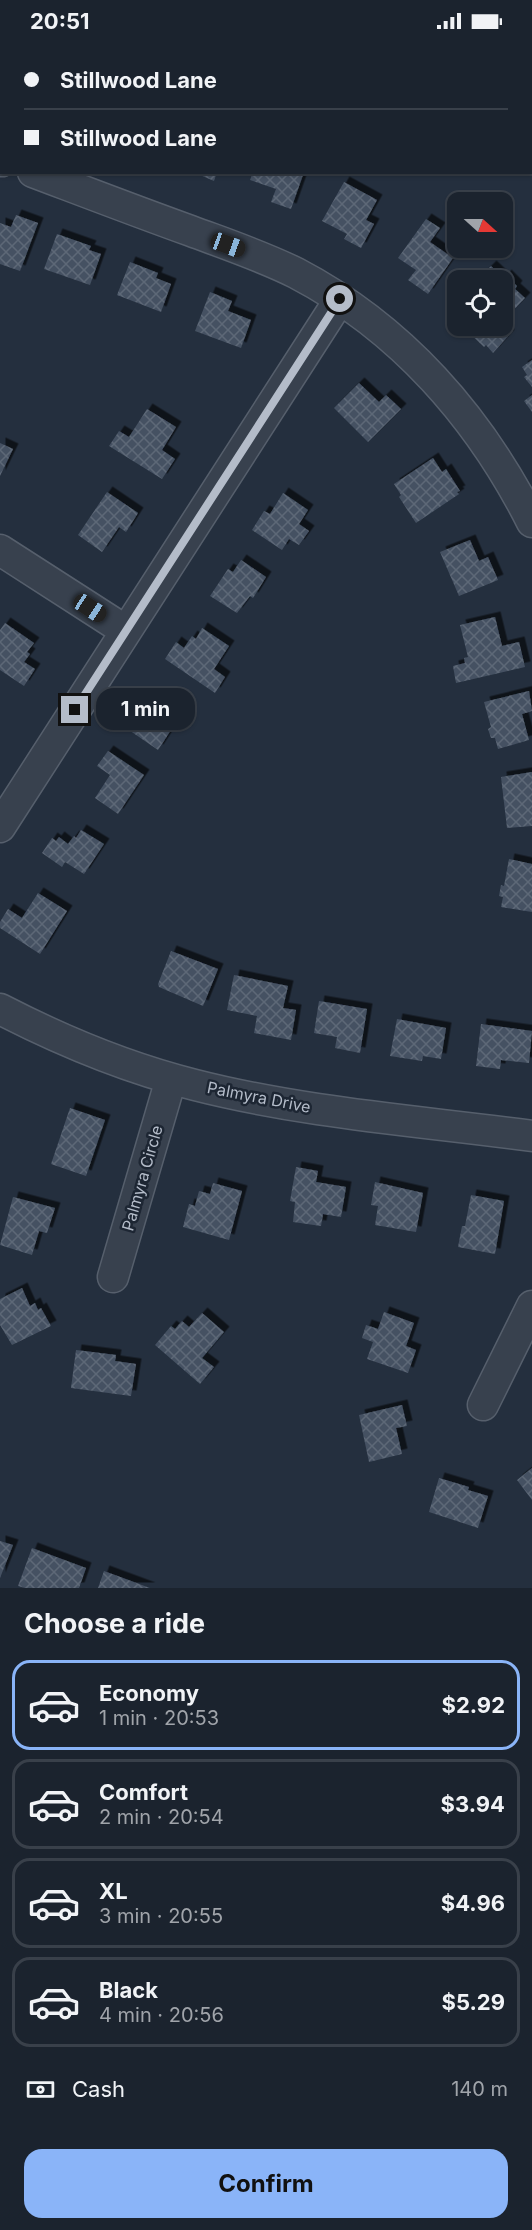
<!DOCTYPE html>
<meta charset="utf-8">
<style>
:root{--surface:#1b232e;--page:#282f3a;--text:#f1f3f6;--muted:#a0a4aa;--line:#39404a;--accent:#8ab4f8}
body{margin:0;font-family:Inter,sans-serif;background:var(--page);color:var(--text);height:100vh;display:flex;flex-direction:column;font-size:22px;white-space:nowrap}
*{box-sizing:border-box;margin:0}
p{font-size:20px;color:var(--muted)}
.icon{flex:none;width:33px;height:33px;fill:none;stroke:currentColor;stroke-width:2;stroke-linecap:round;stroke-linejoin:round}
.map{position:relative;height:1546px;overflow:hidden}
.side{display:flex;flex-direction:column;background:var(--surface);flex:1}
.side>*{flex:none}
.guide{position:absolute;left:0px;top:0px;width:532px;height:132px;box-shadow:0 2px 4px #0004,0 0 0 2px var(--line);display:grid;align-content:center;height:132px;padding:0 24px;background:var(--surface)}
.needle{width:39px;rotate:111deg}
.fabs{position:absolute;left:447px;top:150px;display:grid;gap:12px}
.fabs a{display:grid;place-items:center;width:66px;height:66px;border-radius:12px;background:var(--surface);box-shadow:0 2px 4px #0004,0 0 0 2px var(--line);font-size:30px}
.end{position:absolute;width:27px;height:27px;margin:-14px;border:8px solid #b4bcc9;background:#111;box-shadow:0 0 0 3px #111}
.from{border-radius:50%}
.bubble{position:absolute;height:42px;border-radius:18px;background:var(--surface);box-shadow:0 2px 4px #0004,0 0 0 2px var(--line);font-size:20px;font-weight:700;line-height:42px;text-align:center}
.car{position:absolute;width:18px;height:36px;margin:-18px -9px;border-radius:8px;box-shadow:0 0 4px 2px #0007;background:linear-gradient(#222 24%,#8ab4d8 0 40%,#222 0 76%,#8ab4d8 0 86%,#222 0)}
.guide b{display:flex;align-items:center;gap:21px;height:57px;font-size:22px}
.guide b+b{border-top:2px solid var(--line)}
.guide i{width:15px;height:15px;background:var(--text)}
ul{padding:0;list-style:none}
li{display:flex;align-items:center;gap:18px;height:90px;margin:0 12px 9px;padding:0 12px;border:3px solid var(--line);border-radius:18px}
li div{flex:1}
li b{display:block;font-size:22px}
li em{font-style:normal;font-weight:700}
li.on{border-color:var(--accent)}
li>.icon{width:54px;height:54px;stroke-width:1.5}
h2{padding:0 24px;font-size:27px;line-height:72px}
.pay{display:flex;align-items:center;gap:15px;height:66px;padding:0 24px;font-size:22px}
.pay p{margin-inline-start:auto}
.button{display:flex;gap:12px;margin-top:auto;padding:12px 24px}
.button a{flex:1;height:69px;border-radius:18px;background:var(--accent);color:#111;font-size:24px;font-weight:700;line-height:69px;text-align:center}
.status{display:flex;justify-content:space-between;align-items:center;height:42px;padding:0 30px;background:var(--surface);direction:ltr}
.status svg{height:16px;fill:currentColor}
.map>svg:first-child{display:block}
</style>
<div class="status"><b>20:51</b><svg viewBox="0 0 49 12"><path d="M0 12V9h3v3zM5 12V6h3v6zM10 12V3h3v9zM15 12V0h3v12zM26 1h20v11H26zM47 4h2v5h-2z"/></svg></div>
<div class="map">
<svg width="532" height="1546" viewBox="0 0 532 1546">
<defs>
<pattern id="building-cross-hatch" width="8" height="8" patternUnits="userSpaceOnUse" patternTransform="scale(1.5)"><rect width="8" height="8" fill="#455162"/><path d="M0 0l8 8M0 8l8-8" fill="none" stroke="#5d6877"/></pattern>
<filter id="shadow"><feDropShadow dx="5.5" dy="-5.5" stdDeviation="0" flood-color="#0009"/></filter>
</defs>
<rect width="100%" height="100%" fill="#242f3e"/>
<path fill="url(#building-cross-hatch)" filter="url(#shadow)" d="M193,130H217L214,139Z
M253,130H304L291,167L271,160L276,147L250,138Z
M344,140L377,158L366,178L374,182L361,206L344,197L347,192L322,179Z
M16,173L38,181L20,229L0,222V181L11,185Z
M426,177L440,186L430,200L453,216L428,252L408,238L416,228L398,216Z
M57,192L91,204L89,208L101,212L90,243L44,227Z
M130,220L158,231L156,236L171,242L161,270L117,253Z
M491,224L504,236L506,233L517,244L515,247L525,256L502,280V238H477Z
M210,250L232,259L228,269L251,278L241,306L195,289Z
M470,284H499L509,293L493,311L486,303L484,305L466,288Z
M532,318V345L524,335L527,333L522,325Z
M359,341L379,360L386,353L401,367L368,400L334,366Z
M532,353V370L524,359Z
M147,367L176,385L162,408L175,417L162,437L109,404L119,389L129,395Z
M0,401L13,407L0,434Z
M433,416L442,430L446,427L460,449L457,450L459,452L416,481L399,455L401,453L394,442Z
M107,450L138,471L126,490L119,485L102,510L78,493Z
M283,451L308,468L299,482L309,489L299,503L289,497L282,508L252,488L264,469L270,472Z
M470,498L479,519L488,515L498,538L459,554L440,510Z
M241,518L266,535L253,556L250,554L237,571L210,554L228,527L233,530Z
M495,575L502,604L519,600L525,625L456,641L453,624L465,621L464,616L468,615L460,583Z
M5,581L34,601L27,610L30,612L24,620L35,627L24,644L0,628V588Z
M202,586L229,604L214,627L225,635L215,651L165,617L176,600L184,606L192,594L196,597Z
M529,649L532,669L522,672L529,698L498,707L495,696H491L488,687L491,685L484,660Z
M161,652L184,668L158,708L123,684L135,665L147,673Z
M108,709L144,733L118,772L95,756L110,733L97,724Z
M532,730V784L507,786L501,735Z
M81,788L104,802L84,832L65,820L62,825L42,811L52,796L56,799L59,795L68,802L74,794L76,796Z
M509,817L532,822V870L501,865L503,855L499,854L501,843L504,844Z
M38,851L67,869L40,912L0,886V880L8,867L22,876Z
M171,909L218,927L203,964L159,945L158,942Z
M234,933L288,944L283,966L296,968L291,998L254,991L257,974L227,968Z
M319,959L367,967L360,1011L335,1006L337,995L314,991Z
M397,977L446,986L441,1017L423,1014L422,1019L390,1014Z
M481,982L532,989L529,1021L501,1018L500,1027L476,1024Z
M70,1066L105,1078L86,1134L51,1122Z
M296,1125L318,1129L316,1140L346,1145L341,1175L323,1172L321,1184L293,1180L295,1160L290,1159Z
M375,1140L423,1151L416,1190L375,1183L378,1164L371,1163Z
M213,1141L242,1149L229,1198L183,1185L189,1162L195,1164L199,1149L210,1152Z
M471,1153L504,1159L495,1212L458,1205L462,1184H465Z
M13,1155L55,1166L47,1191L39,1189L32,1213L0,1203Z
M22,1246L30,1264L35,1261L38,1268L41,1266L51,1284L12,1303L0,1283V1257Z
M384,1270L414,1281L406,1304L416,1308L408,1331L367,1317L373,1300L362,1296L366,1283L378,1287Z
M202,1271L224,1290L202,1316L214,1325L200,1342L155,1303L171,1284L175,1287L182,1279L189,1285Z
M76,1308L116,1313L115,1319L136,1322L131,1354L71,1346Z
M402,1363L407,1384L396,1386L402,1412L369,1420L359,1373Z
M532,1426V1458L517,1438Z
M439,1436L469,1445L468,1448L488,1454L478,1486L429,1470Z
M0,1499L13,1503L0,1536Z
M32,1506L86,1526L79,1546H25L18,1544Z
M104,1529L150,1546H98Z"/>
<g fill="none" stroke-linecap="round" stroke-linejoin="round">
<g stroke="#565f6c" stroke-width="33">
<path id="minor" d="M0,118L2,119
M33,130C86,150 138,170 191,189C226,202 262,214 296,231C401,286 479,375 532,480
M0,508L126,589
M0,785L340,257
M0,967C62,999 127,1026 195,1043C305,1071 420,1079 532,1094
M113,1235L171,1037
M483,1363L532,1264"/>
</g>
<use href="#minor" stroke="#38414e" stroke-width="30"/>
</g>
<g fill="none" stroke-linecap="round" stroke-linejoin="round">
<path stroke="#b4bcc9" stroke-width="8" d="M75,668L340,257"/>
</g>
<g text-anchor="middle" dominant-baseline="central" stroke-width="5" stroke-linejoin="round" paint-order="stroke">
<g font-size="16" fill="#b4bcc9" stroke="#1d2633">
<text transform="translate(259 1055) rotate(11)">Palmyra Drive</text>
<text transform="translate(142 1136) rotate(-74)">Palmyra Circle</text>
</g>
</g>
</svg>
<div class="fabs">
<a><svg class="needle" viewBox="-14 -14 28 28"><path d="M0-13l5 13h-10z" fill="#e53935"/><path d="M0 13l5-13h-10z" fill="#a0a4aa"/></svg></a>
<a><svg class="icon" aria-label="locate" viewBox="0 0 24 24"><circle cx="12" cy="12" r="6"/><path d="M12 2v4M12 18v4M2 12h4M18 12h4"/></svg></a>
</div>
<i class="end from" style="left:340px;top:257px"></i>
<i class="end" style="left:75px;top:668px"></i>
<div class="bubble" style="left:96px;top:646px;width:99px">1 min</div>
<i class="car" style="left:228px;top:203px;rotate:110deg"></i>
<i class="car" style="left:90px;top:566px;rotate:123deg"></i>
<div class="guide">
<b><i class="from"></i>Stillwood Lane</b>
<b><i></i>Stillwood Lane</b>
</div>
</div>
<section class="side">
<h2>Choose a ride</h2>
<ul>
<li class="on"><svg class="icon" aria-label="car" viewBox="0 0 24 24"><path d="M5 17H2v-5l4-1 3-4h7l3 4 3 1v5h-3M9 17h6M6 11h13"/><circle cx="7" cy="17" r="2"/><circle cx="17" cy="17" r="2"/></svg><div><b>Economy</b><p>1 min · 20:53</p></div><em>$2.92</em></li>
<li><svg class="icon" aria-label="car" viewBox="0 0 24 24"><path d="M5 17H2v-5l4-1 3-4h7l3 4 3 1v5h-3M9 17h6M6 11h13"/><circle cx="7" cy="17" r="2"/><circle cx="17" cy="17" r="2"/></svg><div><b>Comfort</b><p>2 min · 20:54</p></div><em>$3.94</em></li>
<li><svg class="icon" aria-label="car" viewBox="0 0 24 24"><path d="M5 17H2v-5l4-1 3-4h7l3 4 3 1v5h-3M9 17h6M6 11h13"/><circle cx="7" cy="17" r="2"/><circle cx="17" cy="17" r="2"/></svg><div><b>XL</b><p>3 min · 20:55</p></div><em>$4.96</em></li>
<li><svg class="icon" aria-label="car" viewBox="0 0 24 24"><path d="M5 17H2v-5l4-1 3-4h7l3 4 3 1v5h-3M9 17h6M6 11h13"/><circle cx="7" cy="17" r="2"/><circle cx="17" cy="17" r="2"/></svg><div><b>Black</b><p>4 min · 20:56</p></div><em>$5.29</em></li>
</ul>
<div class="pay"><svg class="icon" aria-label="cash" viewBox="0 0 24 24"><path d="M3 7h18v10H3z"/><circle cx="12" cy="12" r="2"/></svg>Cash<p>140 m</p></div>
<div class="button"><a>Confirm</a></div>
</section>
